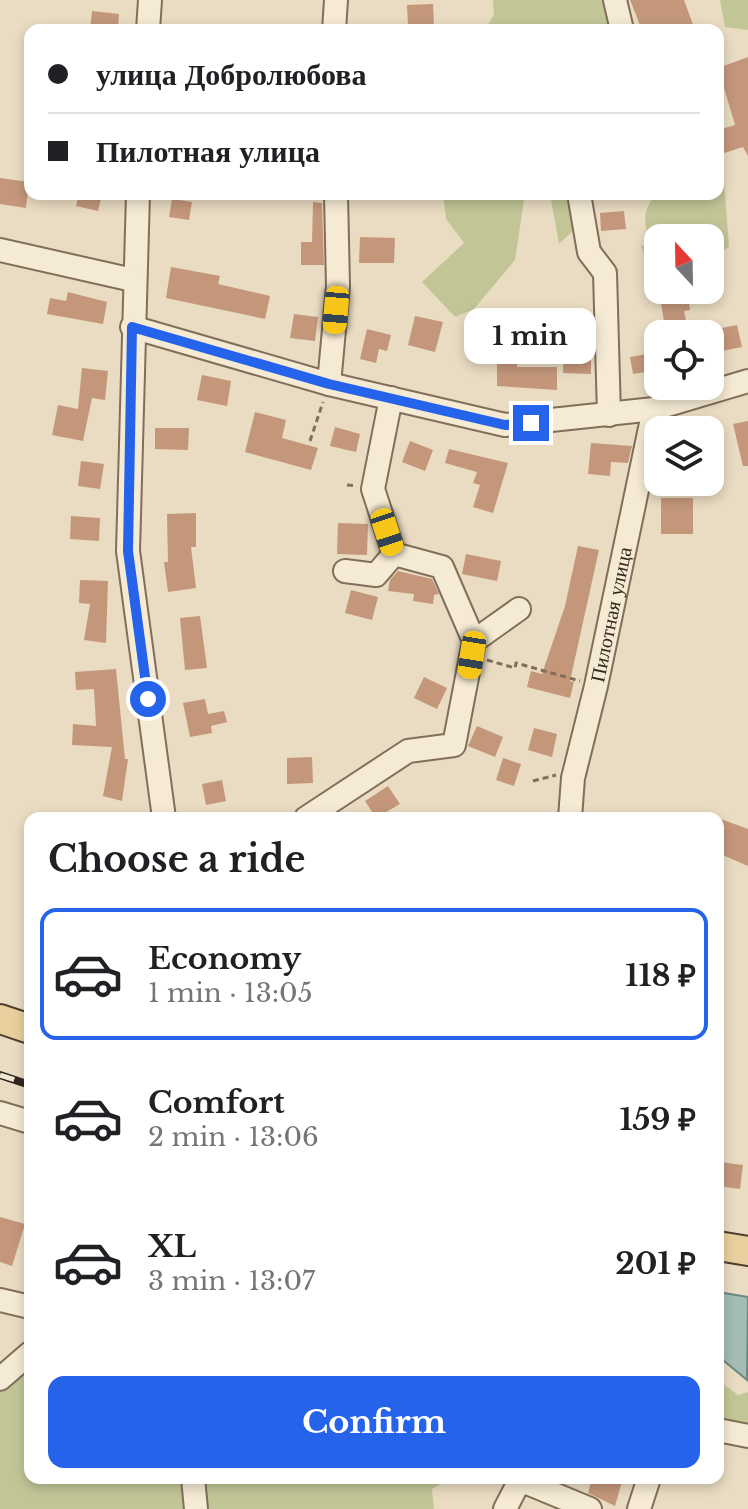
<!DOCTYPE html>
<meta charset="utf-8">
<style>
:root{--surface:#fff;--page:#f2f2f2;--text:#202124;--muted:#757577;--line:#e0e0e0;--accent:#2563eb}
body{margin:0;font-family:"Libre Baskerville",serif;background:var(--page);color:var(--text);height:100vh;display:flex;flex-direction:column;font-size:30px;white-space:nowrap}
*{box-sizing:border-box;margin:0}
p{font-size:26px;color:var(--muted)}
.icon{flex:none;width:44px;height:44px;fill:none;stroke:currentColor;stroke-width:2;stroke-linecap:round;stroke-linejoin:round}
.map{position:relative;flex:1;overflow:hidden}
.drawer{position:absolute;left:24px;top:812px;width:700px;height:672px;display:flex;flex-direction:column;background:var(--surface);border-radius:16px;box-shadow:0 4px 12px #0003}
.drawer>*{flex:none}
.guide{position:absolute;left:24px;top:24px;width:700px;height:176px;border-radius:16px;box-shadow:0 4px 12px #0003;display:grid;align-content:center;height:176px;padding:0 24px;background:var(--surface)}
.needle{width:52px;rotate:338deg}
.controls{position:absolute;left:644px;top:224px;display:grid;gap:16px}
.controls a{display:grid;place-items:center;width:80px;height:80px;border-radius:16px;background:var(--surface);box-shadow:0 4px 12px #0003;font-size:40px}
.end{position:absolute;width:36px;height:36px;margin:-18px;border:10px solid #2563eb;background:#fff;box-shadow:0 0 0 4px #fff}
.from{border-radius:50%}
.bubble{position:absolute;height:56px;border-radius:16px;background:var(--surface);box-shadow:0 4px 12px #0003;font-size:26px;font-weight:700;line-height:56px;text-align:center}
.car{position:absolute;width:24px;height:48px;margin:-24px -12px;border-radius:10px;box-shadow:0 0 6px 2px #0007;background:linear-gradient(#f5c518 24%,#345 0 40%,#f5c518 0 76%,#345 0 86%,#f5c518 0)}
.guide b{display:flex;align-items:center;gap:28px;height:76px;font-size:30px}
.guide b+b{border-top:2px solid var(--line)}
.guide i{width:20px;height:20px;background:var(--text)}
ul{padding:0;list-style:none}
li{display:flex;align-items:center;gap:24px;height:132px;margin:0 16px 12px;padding:0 8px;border:4px solid transparent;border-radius:16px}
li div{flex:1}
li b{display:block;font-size:30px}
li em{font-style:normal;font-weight:700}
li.on{border-color:var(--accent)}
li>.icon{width:72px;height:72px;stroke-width:1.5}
h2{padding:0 24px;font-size:36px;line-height:96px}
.primary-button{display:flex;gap:16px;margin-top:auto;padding:16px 24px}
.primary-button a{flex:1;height:92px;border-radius:16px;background:var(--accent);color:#fff;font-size:32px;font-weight:700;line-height:92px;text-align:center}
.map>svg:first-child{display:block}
</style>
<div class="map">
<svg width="748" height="1509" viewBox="0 0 748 1509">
<rect width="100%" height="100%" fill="#e9dcc2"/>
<path fill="#c2c697" d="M493,0H604L610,30H484L494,15Z
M720,0H748V30L725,27Z
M718,172L724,180L729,247L720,252L710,246V238L690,235L658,238V257H646L641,246L651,244C644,223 641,212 656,194H718Z
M443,194H525L515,260L474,309L455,317L422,282L464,243L446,219Z
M550,194H571L576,228L559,244Z
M30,1363V1478H451L432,1489L434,1509H0V1389Z
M718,1380L738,1395L748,1392V1429L718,1423Z"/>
<path fill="#a4bcb4" stroke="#6c8981" stroke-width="2" d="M718,1292L748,1297L747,1380L718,1356Z"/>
<path fill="#c4977b" d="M630,0H684L695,30H642Z
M433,4L434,25L408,26L407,5Z
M92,11L119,14L118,30H90Z
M748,57V156L743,147L718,155V130L735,125L718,68Z
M0,178L29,182L26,208L0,204Z
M79,194H102L98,211L76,206Z
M172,199L192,202L189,220L169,217Z
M313,202L322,203L324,265H301V242H312Z
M624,211L626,229L601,231L600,213Z
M360,237L395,238L394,263H359Z
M171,267L220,276L218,284L270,296L265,319L166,298Z
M659,290H687L690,310L684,311L689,334H666Z
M68,292L107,302L103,324L47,314L50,298L66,301Z
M294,314L318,317L315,341L290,338Z
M415,316L443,322L435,352L408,345Z
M737,325L742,347L722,351L717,329Z
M367,329L391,335L387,351L379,349L376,363L360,359Z
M564,348H591V374L563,373Z
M658,352V370L633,374L630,357Z
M497,362H517V367H557V390L497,386Z
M82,368L108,371L105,400L92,398L83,441L52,435L58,405L78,409Z
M202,375L231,381L227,406L197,400Z
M255,412L286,420L282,438L318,448L311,470L245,452Z
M748,421V466H743L733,424Z
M335,427L360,434L356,452L330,446Z
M155,428H189L188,450L155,449Z
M410,441L433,450L425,471L402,462Z
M591,443L632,446L628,463L611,462L610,476L588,474Z
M449,449L508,463L493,513L473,507L480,485L473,483L477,472L445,463Z
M81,461L104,464L100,489L78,486Z
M661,498H693V534H661Z
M196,513V547H191L196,588L168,592L164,562H168L167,514Z
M71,516L100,518L99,541L70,539Z
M338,523L368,524L367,555L337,554Z
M578,546L599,550L570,681L574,682L570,698L527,687L531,671L542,674L565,606Z
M466,554L501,561L497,581L462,574Z
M398,571L432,579L439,594L434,595L433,604L413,601L414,594L388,591L390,580Z
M80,580L108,581L106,643L84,640L90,604L79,603Z
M351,590L378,597L372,620L345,613Z
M200,616L207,668L185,670L180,618Z
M116,669L125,759H128L122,801L103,796L112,747L72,745L73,724L96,726L94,689L76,690L75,672Z
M424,677L447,688L437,709L414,698Z
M205,699L208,714L224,711L227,722L211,726L212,733L190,737L183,703Z
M477,726L503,737L495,757L468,746Z
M534,728L557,734L552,757L528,750Z
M312,757L313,783L287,784V758Z
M503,758L521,764L514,786L496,780Z
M222,780L226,801L206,805L202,784Z
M388,786L400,804L376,818L365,801Z
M718,818L748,829V866L718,853Z
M720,1162L743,1165L740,1189L718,1186Z
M0,1217L25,1224L12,1266L0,1262Z
M592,1478H623L615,1506L588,1493Z"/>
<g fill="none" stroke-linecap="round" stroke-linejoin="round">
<g stroke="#816e5b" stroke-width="26">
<g id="minor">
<path d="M615,0L622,30"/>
<path d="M148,30L150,0"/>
<path d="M334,30L336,0"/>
<path d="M138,194L128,551L164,818"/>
<path d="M579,194L589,252L605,273L609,415"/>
<path d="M0,250L133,280"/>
<path d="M132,327L329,384L505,425L654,409L748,381"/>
<path d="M329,384L338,286L336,194"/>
<path d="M345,571L376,575L394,554"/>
<path d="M474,641L519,609"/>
<path d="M306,818L408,751L454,745L474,641L442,567L394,554L373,489L391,398"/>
<path id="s1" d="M570,818L573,778L596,686L654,409"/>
<path d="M0,1113L30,1122"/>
<path d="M0,1300L30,1307"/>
<path d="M0,1379L30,1353"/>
<path d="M718,1430L748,1436"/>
<path d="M193,1478L196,1509"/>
<path d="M505,1509L520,1480L590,1509"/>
<path d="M639,1509L649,1478"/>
</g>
</g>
<g stroke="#4f3d2f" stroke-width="32">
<path id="major" d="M0,1019L30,1029
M718,1246L748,1251"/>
</g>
<path stroke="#816e5b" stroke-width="3" stroke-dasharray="6 4" stroke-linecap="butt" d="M310,441L323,402
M347,485L357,486
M487,660L515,668L516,663L580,681
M533,781L556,775"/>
<use href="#minor" stroke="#f5ead4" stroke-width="22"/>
<use href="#major" stroke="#e9cf9d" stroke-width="28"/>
<g stroke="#32271e" stroke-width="8">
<path id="rail" d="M0,1075L30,1085"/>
</g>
<use href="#rail" stroke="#f1e7d1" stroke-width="5" stroke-dasharray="15" stroke-linecap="butt"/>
</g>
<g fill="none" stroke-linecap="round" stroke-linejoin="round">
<path stroke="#2563eb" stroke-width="10" d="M148,699L128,551L132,327L329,384L505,425L531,423"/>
</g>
<g text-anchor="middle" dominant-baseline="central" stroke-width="6" stroke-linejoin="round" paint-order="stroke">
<g font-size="20" fill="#32271e" stroke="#f1e7d1">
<text stroke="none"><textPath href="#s1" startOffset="208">Пилотная улица</textPath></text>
</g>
</g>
</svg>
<div class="controls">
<a><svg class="needle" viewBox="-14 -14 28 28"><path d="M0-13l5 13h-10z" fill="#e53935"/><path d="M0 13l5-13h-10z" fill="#757577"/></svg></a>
<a><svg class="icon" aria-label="locate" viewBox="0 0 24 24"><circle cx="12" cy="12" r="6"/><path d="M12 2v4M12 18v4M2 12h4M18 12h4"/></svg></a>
<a><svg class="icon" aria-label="layers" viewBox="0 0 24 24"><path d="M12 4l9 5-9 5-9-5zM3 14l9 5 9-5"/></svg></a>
</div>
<i class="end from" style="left:148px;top:699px"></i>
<i class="end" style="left:531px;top:423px"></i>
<div class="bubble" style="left:464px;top:308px;width:132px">1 min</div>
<i class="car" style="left:336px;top:310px;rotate:185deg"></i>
<i class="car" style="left:387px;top:532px;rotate:162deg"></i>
<i class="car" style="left:472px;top:655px;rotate:189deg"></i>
<div class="guide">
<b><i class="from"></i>улица Добролюбова</b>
<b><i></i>Пилотная улица</b>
</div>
<section class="drawer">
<h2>Choose a ride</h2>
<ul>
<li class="on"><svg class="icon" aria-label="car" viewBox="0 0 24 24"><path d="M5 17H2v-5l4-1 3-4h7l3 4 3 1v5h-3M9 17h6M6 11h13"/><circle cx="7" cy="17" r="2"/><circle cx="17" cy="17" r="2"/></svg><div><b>Economy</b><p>1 min · 13:05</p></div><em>118 ₽</em></li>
<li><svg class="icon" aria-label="car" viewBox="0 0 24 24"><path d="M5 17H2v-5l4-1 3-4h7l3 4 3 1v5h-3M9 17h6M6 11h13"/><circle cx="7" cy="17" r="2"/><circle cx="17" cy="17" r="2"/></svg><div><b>Comfort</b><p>2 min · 13:06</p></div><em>159 ₽</em></li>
<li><svg class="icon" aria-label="car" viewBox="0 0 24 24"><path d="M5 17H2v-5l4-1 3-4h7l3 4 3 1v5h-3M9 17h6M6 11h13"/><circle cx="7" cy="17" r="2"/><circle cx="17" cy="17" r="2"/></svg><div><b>XL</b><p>3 min · 13:07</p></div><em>201 ₽</em></li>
</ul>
<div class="primary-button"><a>Confirm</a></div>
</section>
</div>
